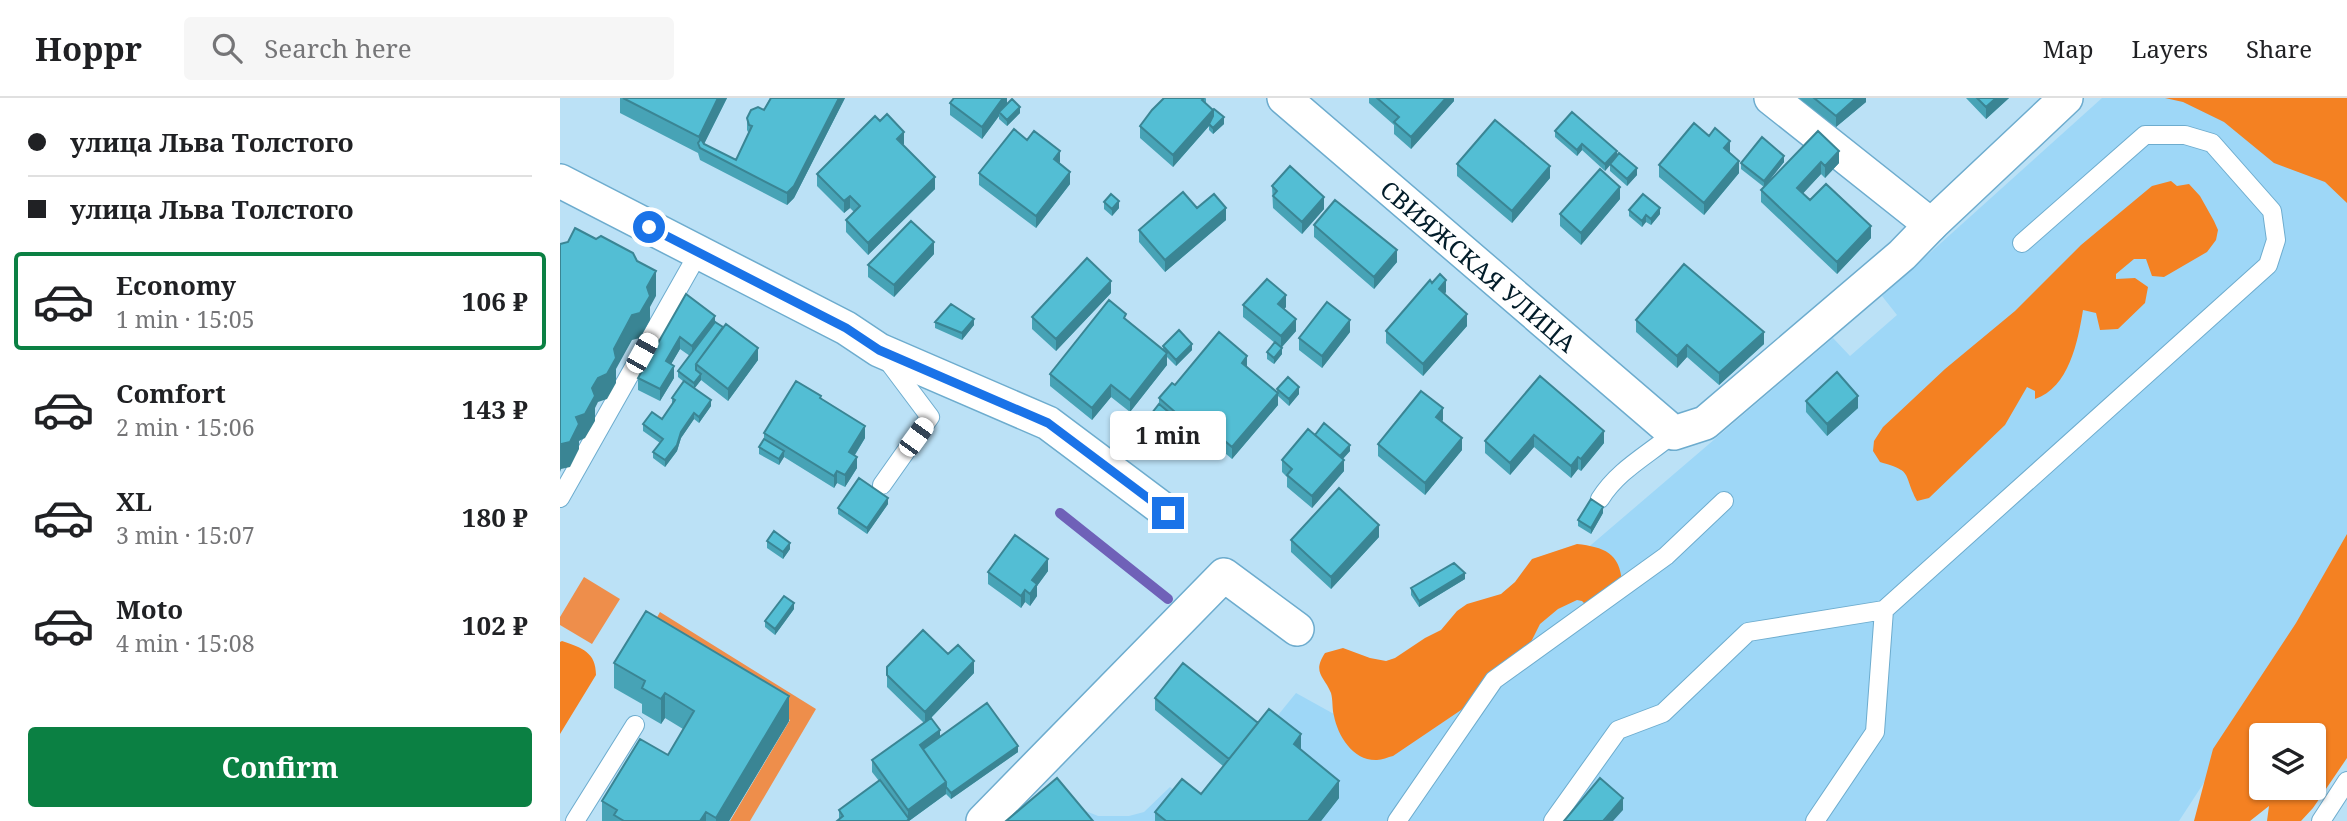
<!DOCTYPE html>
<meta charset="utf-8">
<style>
:root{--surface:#fff;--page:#f6f6f6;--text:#202124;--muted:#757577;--line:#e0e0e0;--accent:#0b8043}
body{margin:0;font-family:"Noto Serif",serif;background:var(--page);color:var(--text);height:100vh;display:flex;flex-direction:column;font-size:26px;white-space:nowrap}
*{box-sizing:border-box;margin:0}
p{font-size:23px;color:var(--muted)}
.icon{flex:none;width:38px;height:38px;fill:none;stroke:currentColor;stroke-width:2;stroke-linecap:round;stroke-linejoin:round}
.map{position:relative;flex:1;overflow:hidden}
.side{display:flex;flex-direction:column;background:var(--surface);width:560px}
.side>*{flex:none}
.guide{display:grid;align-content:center;height:154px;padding:0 28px;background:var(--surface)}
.tools{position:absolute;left:1689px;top:625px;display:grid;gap:14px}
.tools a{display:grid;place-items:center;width:77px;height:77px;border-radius:7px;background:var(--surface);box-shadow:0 2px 5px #0004;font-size:35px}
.end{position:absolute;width:32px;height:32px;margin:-16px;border:9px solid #1a73e8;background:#fff;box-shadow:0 0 0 4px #fff}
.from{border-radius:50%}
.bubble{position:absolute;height:49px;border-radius:7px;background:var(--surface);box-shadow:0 2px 5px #0004;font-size:23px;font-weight:700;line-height:49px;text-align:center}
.car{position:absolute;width:21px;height:42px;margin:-21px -10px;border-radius:9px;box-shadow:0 0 5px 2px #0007;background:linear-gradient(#fff 24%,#345 0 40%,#fff 0 76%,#345 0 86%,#fff 0)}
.guide b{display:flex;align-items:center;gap:24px;height:66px;font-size:26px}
.guide b+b{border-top:2px solid var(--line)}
.guide i{width:18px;height:18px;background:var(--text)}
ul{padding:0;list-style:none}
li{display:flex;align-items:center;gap:21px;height:98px;margin:0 14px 10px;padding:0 14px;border:4px solid transparent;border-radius:7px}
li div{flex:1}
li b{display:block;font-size:26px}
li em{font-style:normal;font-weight:700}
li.selected{border-color:var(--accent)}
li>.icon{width:63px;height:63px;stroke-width:1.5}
.action{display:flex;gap:14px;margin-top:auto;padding:14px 28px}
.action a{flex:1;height:80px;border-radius:7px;background:var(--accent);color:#fff;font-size:28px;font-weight:700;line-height:80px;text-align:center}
header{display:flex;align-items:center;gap:42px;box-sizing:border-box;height:98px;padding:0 35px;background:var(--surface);border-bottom:2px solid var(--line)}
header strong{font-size:33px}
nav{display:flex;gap:38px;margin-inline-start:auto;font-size:24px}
.search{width:490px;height:63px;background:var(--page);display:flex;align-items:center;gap:18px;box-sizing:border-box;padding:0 24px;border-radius:7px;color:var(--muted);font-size:26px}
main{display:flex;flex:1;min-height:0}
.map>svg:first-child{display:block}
</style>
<header>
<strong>Hoppr</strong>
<div class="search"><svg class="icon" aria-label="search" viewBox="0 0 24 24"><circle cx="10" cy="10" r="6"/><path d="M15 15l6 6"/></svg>Search here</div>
<nav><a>Map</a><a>Layers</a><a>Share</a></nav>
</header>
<main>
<section class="side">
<div class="guide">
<b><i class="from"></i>улица Льва Толстого</b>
<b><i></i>улица Льва Толстого</b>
</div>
<ul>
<li class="selected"><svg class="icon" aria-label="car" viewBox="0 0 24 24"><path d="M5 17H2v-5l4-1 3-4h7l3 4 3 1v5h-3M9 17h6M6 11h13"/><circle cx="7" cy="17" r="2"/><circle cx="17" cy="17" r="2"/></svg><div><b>Economy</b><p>1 min · 15:05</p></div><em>106 ₽</em></li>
<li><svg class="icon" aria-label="car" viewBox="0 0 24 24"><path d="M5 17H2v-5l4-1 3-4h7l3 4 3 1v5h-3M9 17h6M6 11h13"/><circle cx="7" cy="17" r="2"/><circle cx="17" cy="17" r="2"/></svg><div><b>Comfort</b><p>2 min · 15:06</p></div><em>143 ₽</em></li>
<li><svg class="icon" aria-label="car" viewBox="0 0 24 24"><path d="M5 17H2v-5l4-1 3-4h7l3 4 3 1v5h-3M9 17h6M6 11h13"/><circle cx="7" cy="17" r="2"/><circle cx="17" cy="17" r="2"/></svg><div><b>XL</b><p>3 min · 15:07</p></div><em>180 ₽</em></li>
<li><svg class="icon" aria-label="car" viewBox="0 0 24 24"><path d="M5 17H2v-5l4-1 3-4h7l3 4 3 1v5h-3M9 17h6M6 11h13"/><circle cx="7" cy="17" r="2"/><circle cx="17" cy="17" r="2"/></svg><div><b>Moto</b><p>4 min · 15:08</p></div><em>102 ₽</em></li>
</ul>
<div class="action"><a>Confirm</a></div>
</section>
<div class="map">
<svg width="1787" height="723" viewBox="0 0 1787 723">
<rect width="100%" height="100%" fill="#bbe1f6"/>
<path fill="#9ed7f7" d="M1542,0H1670L1787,85V465L1619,723H466L516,709L538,718H569L584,714L610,689L641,712L736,595L810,636L1273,240L1290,258L1337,217L1322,198Z"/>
<path fill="#ee8e4b" d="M24,479L60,501L32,546L0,527V519Z
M100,514L256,611L190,723H170L230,622L87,537Z"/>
<path fill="#f48122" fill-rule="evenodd" d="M1605,0H1787V105L1765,84L1714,65L1664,24L1623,4Z
M1611,83L1617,88L1629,86L1640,98L1654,123L1658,132L1656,142L1647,154L1604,179L1592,178L1586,161H1574L1556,176V181L1575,180L1588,189L1585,205L1558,231L1540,232L1536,215L1523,212C1518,243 1509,290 1475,301V293L1467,289L1445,327L1369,400L1357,403C1342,374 1354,374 1320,364L1313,353L1314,343L1323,329L1337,316L1385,271L1455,213L1521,147L1592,88Z
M1787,436V660L1753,710L1741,723H1707L1709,708L1690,723H1634L1653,651L1736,525ZM1701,637H1754V690H1701Z
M1017,446C1044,449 1060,455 1062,484L1029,510L1022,503L1017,502L998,511L980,526L965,556L947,581L833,658C828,659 822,662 817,662C793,663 778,638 774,618C772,611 773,602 771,595C764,578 752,575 765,555L783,550L810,560L826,563L835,560L865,540L881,532L897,513L907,506L941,496L955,484L972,461Z
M2,543C22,550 36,554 36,577L0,636V544Z"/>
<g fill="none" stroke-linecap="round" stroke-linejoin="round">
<path stroke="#6f61b8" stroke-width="10" d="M500,415L608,501"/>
<g stroke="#6dacce" stroke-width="20">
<path id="service" d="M322,387L370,319L328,263
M0,400L139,154
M1040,401C1058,372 1088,357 1114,335
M15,723L75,627
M837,723L934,582L1106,458L1164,403
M993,723L1058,632L1103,615L1188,534L1324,512
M1255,723L1315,634L1324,512L1708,167L1716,142L1712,113L1652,45L1625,37H1585L1462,145
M1761,723L1787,683"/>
</g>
<g stroke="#6dacce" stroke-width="36">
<g id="minor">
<path id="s1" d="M724,0L1114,335L1145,325L1342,157L1371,127L1506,0"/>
<path d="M1211,0L1371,127"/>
<path d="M0,83L286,230L319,252L488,325L608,415"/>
<path d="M423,723L664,477L737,531"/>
</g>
</g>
<use href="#service" stroke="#fff" stroke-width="18"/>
<use href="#minor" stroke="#fff" stroke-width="33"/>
</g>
<path fill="#47a3b6" d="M60,0H167L144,46L176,62L189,36L187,32V20L204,12L210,0H285L234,100L227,107L140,62L138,55L60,15Z
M447,0V5L460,15L447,28L439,21V18L422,41L390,17V5Z
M646,0V6L664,26L653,36L649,32V28L613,69L580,40V28Z
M809,0H894V3L851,51L834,36V27L809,5Z
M1239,0H1306V4L1276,29Z
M1406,0H1449L1426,21Z
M995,33L1057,58L1077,77L1067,88L1050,73V67L1045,73L1022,52L1017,58L995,39Z
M1258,33L1279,65L1265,80L1261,76L1243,95L1250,102L1311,140L1277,176L1201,104V92Z
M344,46L343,47L375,91L308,157L286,134V122L294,114L290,110L284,115L257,88V76Z
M1170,55L1179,75L1144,117L1099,79V67Z
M1224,64L1204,89L1181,71V65Z
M500,65L510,86L476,130L419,87V75Z
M897,66L990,80L952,125L897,78Z
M712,88L764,111L742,136L713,110Z
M1060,101L1021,147L1000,128V116Z
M544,104L559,110L552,118L544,111Z
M637,110L666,122L605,174L579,144V132Z
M1069,112L1100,116L1091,127L1086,124L1082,129L1069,118Z
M754,127L837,164L814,191L754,139Z
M374,156L334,199L308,179V167Z
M886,194L885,196L907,228L863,278L826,245V233Z
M551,195L496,253L472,231V219Z
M126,196L198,262L168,303L141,282L134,291L151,308L139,325L134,321L121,340L117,353L105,369L93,360V354L100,345L83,333V326L102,321L112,306V300L124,284L118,279V273L130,258L120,251L111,266L114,280L100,303L78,292V280Z
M683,207L726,209L724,211L736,233L722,249V256L714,266L707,261V254L715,245L683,219Z
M566,221L603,252V248L632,252L616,268L607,259V267L570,314L551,299L532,322L490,288V276Z
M1076,222L1204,246L1159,287L1127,259L1117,270L1076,234Z
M375,224L414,227L402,242L375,230Z
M790,234L762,270L739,252V240Z
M687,270L717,295V291L739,296L729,308L718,298V307L672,361L646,339L639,347L629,338L618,351L588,326V320L599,306V300L615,287Z
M980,278L1044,345L1021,373L1018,371L1011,380L974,349L950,377L925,355V343Z
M261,301L305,340L295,357L297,370L285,389L277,385L274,390L224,359L219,367L199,356V349L204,341V335Z
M1246,303L1298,310L1267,338L1246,314Z
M883,322L882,323L902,352L865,397L818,358V346Z
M755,337L790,353L783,361L784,373L752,410L727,389V379L722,374V362Z
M328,406L307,436L278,416V410Z
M1043,415L1031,436L1018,428V422Z
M819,439L771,491L731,454V442Z
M207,443L230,451L223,461L207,450Z
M488,473L477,488V498L470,508L465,504L461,510L428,486V474Z
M905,481L859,509L851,497V490Z
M234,511L215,537L205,529V523Z
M388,556L414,575L371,620L380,638L458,654L391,701L386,696L349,723L279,722V712L319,683L312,674V662L364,625L327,589V569Z
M54,565L229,623L169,723H42V703L108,657L123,631L105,620L101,626L82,615V606L54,590Z
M595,600L698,625L741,652L779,700L761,723H595V714L641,696L663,668L595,612Z"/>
<path fill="#3a8594" d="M158,0H167L142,50L139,47V39Z
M279,0H285L234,100L227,107V95Z
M443,0H447V7L439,14V18L422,41V29Z
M886,0H894V3L851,51V39Z
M1296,0H1306V4L1276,29V18Z
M1436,0H1449L1426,21V9Z
M460,9V15L447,28V22Z
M653,12V24L649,26V28L613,69V57Z
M664,19V26L653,36V30Z
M344,34V46L337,53V41Z
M1170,43V55L1164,62V50Z
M1022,46V52L1017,58V52Z
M500,53V65L494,61Z
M1057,53V59L1045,73V66Z
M1279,53V65L1265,80V68Z
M1224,58V64L1204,89V83Z
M1179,63V75L1144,117V105Z
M1261,64V76L1237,102V90Z
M990,68V80L952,125V113Z
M1077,70V77L1067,88V81Z
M510,74V86L476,130V118Z
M375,79V91L308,157V145Z
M1060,89V101L1021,147V135Z
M290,98V110L284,115V103Z
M764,99V111L742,136V124Z
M559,103V110L552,118V111Z
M666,110V122L605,174V162Z
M1100,110V116L1091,127V121Z
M1086,117V124L1082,129V123Z
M1311,128V140L1277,176V164Z
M374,144V156L334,199V187Z
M837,152V164L814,191V179Z
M96,173V198L90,209V222L80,240L72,242L56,271V285L47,301L38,304L35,310V323L25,340L19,343V351L10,369L1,371L0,374V349Z
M886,182V194L879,203V191Z
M551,183V195L496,253V241Z
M726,197V209L718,218V206Z
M907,216V228L863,278V266Z
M155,218V230L132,260V248Z
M414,221V227L402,242V235Z
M736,221V233L721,250V238Z
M790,222V234L762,270V258Z
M1204,234V246L1159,287V275Z
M120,239V251L106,275V263Z
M632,246V252L616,268V262Z
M1127,247V259L1117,270V258Z
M198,250V262L168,303V291Z
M722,250V256L714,266V260Z
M607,255V267L570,314V302Z
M687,258V270L682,265Z
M114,268V280L100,303V291Z
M141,276V282L134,291V285Z
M551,287V299L532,322V310Z
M739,289V296L729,308V301Z
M718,295V307L672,361V349Z
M1298,298V310L1267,338V326Z
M151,302V308L139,325V319Z
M883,310V322L876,331V319Z
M134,315V321L121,340L117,353L105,369V362L121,334Z
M646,327V339L639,347V335Z
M305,328V340L289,366V354Z
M629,331V338L618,351V345Z
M1044,333V345L1021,373V361Z
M974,337V349L950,377V365Z
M902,340V352L865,397V385Z
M790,347V353L777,367V361Z
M224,353V359L219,367V361Z
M297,359V370L285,389V377Z
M1018,359V371L1011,380V368Z
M784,362V373L752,410V398Z
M277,373V385L274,390V378Z
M328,400V406L307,436V430Z
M1043,409V415L1031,436V430Z
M819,427V439L771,491V479Z
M230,445V451L223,461V454Z
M488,461V473L477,488V498L470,508V496L472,482Z
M905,475V481L859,509V503Z
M465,492V504L461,510V498Z
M234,505V511L215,537V531Z
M414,563V575L365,626V614Z
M105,595V620L101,626V601Z
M229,598V623L169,723H156V720Z
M380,632V644L363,657L360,647Z
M741,636V653L734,646Z
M458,648V654L391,701V695Z
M779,683V700L761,723H748Z
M386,684V696L349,723H347L348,722V712Z
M1063,700V712L1053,723H1044Z
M146,714V723H140Z"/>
<path fill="#53bed4" stroke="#3a8594" stroke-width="2" d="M63,0H158L139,39Z
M211,0H279L234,88L227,95L140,50L138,45L141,41L144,46L176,62L192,28L189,27L187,20L191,12L198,9L204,12Z
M394,0H443L422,29L390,5Z
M604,0H644L642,2L653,12L613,57L580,28L592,12Z
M817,0H886L851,39L834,24L839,19Z
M1254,0H1296L1276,18Z
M1417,0H1436L1426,9Z
M452,1L460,9L447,22L439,14Z
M654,11L664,19L653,30L649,26L653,18V12Z
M1012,14L1057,53L1045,66L1022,46L1017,52L995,33Z
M327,16L344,34L337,41L375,79L308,145L286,122L300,108L290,98L284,103L257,76L315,18L320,23Z
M935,22L990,68L952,113L897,66Z
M1134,25L1149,38L1155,30L1170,43L1164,50L1179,63L1144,105L1099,67Z
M454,31L467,42L474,33L500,53L494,61L510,74L476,118L419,75Z
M1258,33L1279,53L1265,68L1261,64L1237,90L1250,102L1266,86L1311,128L1277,164L1201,92Z
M1202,39L1224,58L1204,83L1181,65Z
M1059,55L1077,70L1067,81L1050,66Z
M730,68L764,99L742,124L713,98L717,93L712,88Z
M1040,71L1060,89L1021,135L1000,116Z
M623,94L637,110L654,96L666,110L605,162L579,132Z
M551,96L559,103L552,111L544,104Z
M1083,96L1100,110L1091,121L1086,117L1082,123L1069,112Z
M775,102L837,152L814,179L754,127Z
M351,123L374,144L334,187L308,167Z
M15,130L36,141L41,138L73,155L77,163L96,173L87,189L90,198L80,215L72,217L54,251L56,260L47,276L38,280L32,290L35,298L25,316L16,319L19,326L10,344L1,346L0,349V146L8,144Z
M527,160L551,183L496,241L472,219Z
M1124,166L1204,234L1159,275L1127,247L1117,258L1076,222Z
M880,176L886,182L879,191L907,216L863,266L826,233L870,182L872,185Z
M707,181L726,197L718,206L736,221L721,238L683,207Z
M126,196L155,218L132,248L120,239L106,263L114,268L100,291L78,280Z
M549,202L566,216L564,220L607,255L570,302L551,287L532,310L490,276Z
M767,204L790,222L762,258L739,240Z
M391,206L414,221L402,235L375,224Z
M155,224L163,229L136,266V272L141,276L134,285L118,273Z
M166,226L198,250L168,291L136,266Z
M619,232L632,246L616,262L603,248Z
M659,234L687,258L682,265L718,295L672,349L646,327L639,335L599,300L612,285L615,287Z
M715,244L722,250L714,260L707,254Z
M1277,274L1298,298L1267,326L1246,303Z
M980,278L1044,333L1021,361L1018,359L1011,368L974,337L950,365L925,343Z
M728,279L739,289L729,301L717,291Z
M124,283L151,302L139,319L134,315L121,334L117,347L105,362L93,354L103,341L83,326L92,314L102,321L115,302L112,300Z
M236,283L261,298L260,300L305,328L289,354L297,359L285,377L277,373L274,378L204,335Z
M861,293L883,310L876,319L902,340L865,385L818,346Z
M599,306L629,331L618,345L588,320Z
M764,325L790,347L780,358L755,337Z
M748,331L784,362L752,398L727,377L732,371L722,362Z
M204,341L224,353L219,361L199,349Z
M299,380L328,400L307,430L278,410Z
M779,390L819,427L771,479L731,442Z
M1031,401L1043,409L1031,430L1018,422Z
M214,433L230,445L223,454L207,443Z
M455,437L488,461L472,482L477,486L470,496L465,492L461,498L428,474Z
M894,465L905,475L859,503L851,490Z
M224,498L234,505L215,531L205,523Z
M86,513L229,598L156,720L146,714L140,723H64L54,717L57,712L42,703L80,641L108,657L134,613L105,595L101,601L82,590L85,583L54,565Z
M363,532L388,556L398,547L414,563L365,614L327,577V569Z
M623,565L698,625L669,661L595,600Z
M427,605L458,648L391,695L386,689V684L363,651Z
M709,611L741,636L734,646L779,683L748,723H606L595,714L622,681L641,696Z
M371,620L380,632L360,647L386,684L348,712L312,662Z
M497,680L533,723H446Z
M1040,680L1063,700L1044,722L1045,723H1004Z
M320,682L349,721L347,723H277L283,718L279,712Z"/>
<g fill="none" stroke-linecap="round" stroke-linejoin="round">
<path stroke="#1a73e8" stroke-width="9" d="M89,129L286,230L319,252L488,325L608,415"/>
</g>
<g text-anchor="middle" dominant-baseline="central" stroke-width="6" stroke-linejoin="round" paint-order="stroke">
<g font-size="24" fill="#021c29" stroke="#d3ecfa">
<text stroke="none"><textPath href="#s1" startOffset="257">СВИЯЖСКАЯ УЛИЦА</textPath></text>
</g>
</g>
</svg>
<div class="tools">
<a><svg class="icon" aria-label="layers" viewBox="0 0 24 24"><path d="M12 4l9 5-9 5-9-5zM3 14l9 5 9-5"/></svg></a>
</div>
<i class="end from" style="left:89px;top:129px"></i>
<i class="end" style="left:608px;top:415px"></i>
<div class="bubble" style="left:550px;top:313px;width:116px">1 min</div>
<i class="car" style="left:82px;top:255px;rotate:29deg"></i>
<i class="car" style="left:356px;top:339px;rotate:36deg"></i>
</div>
</main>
